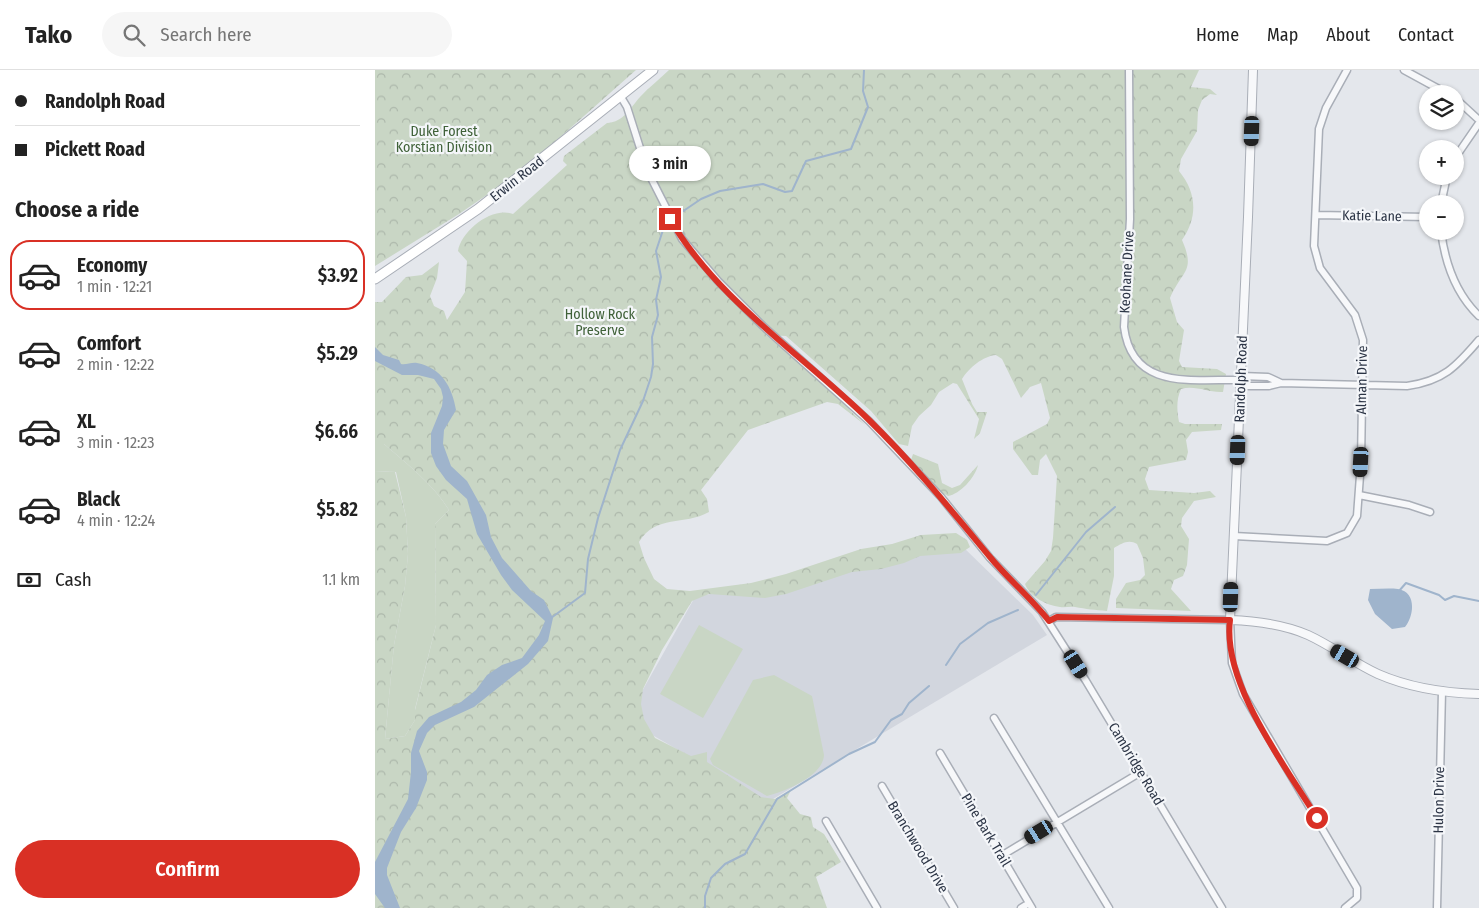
<!DOCTYPE html>
<meta charset="utf-8">
<style>
:root{--surface:#fff;--page:#f6f6f6;--text:#222;--muted:#767676;--line:#e0e0e0;--accent:#d93025}
body{margin:0;font-family:"Fira Sans Condensed",sans-serif;background:var(--page);color:var(--text);height:100vh;display:flex;flex-direction:column;font-size:19px;white-space:nowrap}
*{box-sizing:border-box;margin:0}
p{font-size:16px;color:var(--muted)}
.icon{flex:none;width:28px;height:28px;fill:none;stroke:currentColor;stroke-width:2;stroke-linecap:round;stroke-linejoin:round}
.map{position:relative;flex:1;overflow:hidden}
.drawer{display:flex;flex-direction:column;background:var(--surface);width:375px}
.drawer>*{flex:none}
.top-card{display:grid;align-content:center;height:110px;padding:0 15px;background:var(--surface)}
.controls{position:absolute;left:1044px;top:15px;display:grid;gap:10px}
.controls a{display:grid;place-items:center;width:45px;height:45px;border-radius:50%;background:var(--surface);box-shadow:0 1px 4px #0004;font-size:25px}
.end{position:absolute;width:22px;height:22px;margin:-11px;border:6px solid #d93025;background:#fff;box-shadow:0 0 0 2px #fff}
.from{border-radius:50%}
.bubble{position:absolute;height:35px;border-radius:18px;background:var(--surface);box-shadow:0 1px 4px #0004;font-size:16px;font-weight:600;line-height:35px;text-align:center}
.car{position:absolute;width:15px;height:30px;margin:-15px -8px;border-radius:6px;box-shadow:0 0 4px 1px #0007;background:linear-gradient(#222 24%,#8ab4d8 0 40%,#222 0 76%,#8ab4d8 0 86%,#222 0)}
.top-card b{display:flex;align-items:center;gap:18px;height:48px;font-size:19px}
.top-card b+b{border-top:1px solid var(--line)}
.top-card i{width:12px;height:12px;background:var(--text)}
ul{padding:0;list-style:none}
li{display:flex;align-items:center;gap:15px;height:70px;margin:0 10px 8px;padding:0 5px;border:2px solid transparent;border-radius:20px}
li div{flex:1}
li b{display:block;font-size:19px}
li em{font-style:normal;font-weight:600}
li.active{border-color:var(--accent)}
li>.icon{width:45px;height:45px;stroke-width:1.5}
h2{padding:0 15px;font-size:22px;line-height:60px}
.pay{display:flex;align-items:center;gap:12px;height:55px;padding:0 15px;font-size:19px}
.pay p{margin-inline-start:auto}
.cta{display:flex;gap:10px;margin-top:auto;padding:10px 15px}
.cta a{flex:1;height:58px;border-radius:30px;background:var(--accent);color:#fff;font-size:20px;font-weight:600;line-height:58px;text-align:center}
header{display:flex;align-items:center;gap:30px;box-sizing:border-box;height:70px;padding:0 25px;background:var(--surface);border-bottom:1px solid var(--line)}
header strong{font-size:24px}
nav{display:flex;gap:28px;margin-inline-start:auto;font-size:18px}
.search{width:350px;height:45px;background:var(--page);display:flex;align-items:center;gap:12px;box-sizing:border-box;padding:0 18px;border-radius:28px;color:var(--muted);font-size:19px}
main{display:flex;flex:1;min-height:0}
.map>svg:first-child{display:block}
</style>
<header>
<strong>Tako</strong>
<div class="search"><svg class="icon" aria-label="search" viewBox="0 0 24 24"><circle cx="10" cy="10" r="6"/><path d="M15 15l6 6"/></svg>Search here</div>
<nav><a>Home</a><a>Map</a><a>About</a><a>Contact</a></nav>
</header>
<main>
<section class="drawer">
<div class="top-card">
<b><i class="from"></i>Randolph Road</b>
<b><i></i>Pickett Road</b>
</div>
<h2>Choose a ride</h2>
<ul>
<li class="active"><svg class="icon" aria-label="car" viewBox="0 0 24 24"><path d="M5 17H2v-5l4-1 3-4h7l3 4 3 1v5h-3M9 17h6M6 11h13"/><circle cx="7" cy="17" r="2"/><circle cx="17" cy="17" r="2"/></svg><div><b>Economy</b><p>1 min · 12:21</p></div><em>$3.92</em></li>
<li><svg class="icon" aria-label="car" viewBox="0 0 24 24"><path d="M5 17H2v-5l4-1 3-4h7l3 4 3 1v5h-3M9 17h6M6 11h13"/><circle cx="7" cy="17" r="2"/><circle cx="17" cy="17" r="2"/></svg><div><b>Comfort</b><p>2 min · 12:22</p></div><em>$5.29</em></li>
<li><svg class="icon" aria-label="car" viewBox="0 0 24 24"><path d="M5 17H2v-5l4-1 3-4h7l3 4 3 1v5h-3M9 17h6M6 11h13"/><circle cx="7" cy="17" r="2"/><circle cx="17" cy="17" r="2"/></svg><div><b>XL</b><p>3 min · 12:23</p></div><em>$6.66</em></li>
<li><svg class="icon" aria-label="car" viewBox="0 0 24 24"><path d="M5 17H2v-5l4-1 3-4h7l3 4 3 1v5h-3M9 17h6M6 11h13"/><circle cx="7" cy="17" r="2"/><circle cx="17" cy="17" r="2"/></svg><div><b>Black</b><p>4 min · 12:24</p></div><em>$5.82</em></li>
</ul>
<div class="pay"><svg class="icon" aria-label="cash" viewBox="0 0 24 24"><path d="M3 7h18v10H3z"/><circle cx="12" cy="12" r="2"/></svg>Cash<p>1.1 km</p></div>
<div class="cta"><a>Confirm</a></div>
</section>
<div class="map">
<svg width="1104" height="838" viewBox="0 0 1104 838">
<defs>
<pattern id="forest-crowns" width="20" height="18" patternUnits="userSpaceOnUse" patternTransform="scale(1.25)"><rect width="20" height="18" fill="#c9d6c5"/><path d="M2 6a3 3 0 1 1 6 0M12 15a3 3 0 1 1 6 0" fill="none" stroke="#adb8ab"/></pattern>
</defs>
<rect width="100%" height="100%" fill="#e4e7ec"/>
<path fill="#d2d6de" d="M586,475L658,545L672,565L393,732L267,659L261,632L320,527Z"/>
<path fill="#c9d6c5" d="M0,374H9C32,394 58,414 74,440L60,454L61,555L40,639V650L30,666L10,669L19,575L30,516L33,484L31,447L21,402L0,401Z
M324,555L368,579L328,648L285,624Z
M399,605L437,626L449,685C448,706 411,721 392,726L338,695L335,689L378,610Z"/>
<path fill="url(#forest-crowns)" d="M0,0H261L148,100L84,144L0,196Z
M294,0H824L816,17L835,19L842,25L835,24L827,30L823,40L822,61L806,89L804,101C822,123 823,147 807,170C821,202 807,200 795,228L802,252L809,260L804,291L807,297L842,299L851,304L848,322C833,323 821,315 806,319C801,330 802,341 804,352L810,354H847L846,360L817,362L811,370L813,382L811,390L774,397L770,409L774,420L819,423L835,421L841,427L819,431L807,448L806,456L814,469L812,495L808,506L799,510L796,519L816,541L741,538V529L751,513L765,510L770,505L768,488L762,474C754,469 747,473 739,478V506L732,541C720,540 711,539 700,537C695,536 690,538 685,537C671,535 655,527 650,514L670,491L676,481L678,468L682,406L671,384L665,390L663,405H657L638,379V372L672,354L675,348L666,313L655,317L646,328L627,289L621,285C608,286 594,298 587,309L597,334L602,342H612L605,363L599,369L604,349L582,314L578,313L564,322L556,335L544,346L537,356L533,376L524,374L496,341L411,266L391,265L444,310L490,355L463,334L452,332L373,360L326,420L332,429L334,442C309,456 281,444 264,472L269,488L279,509L292,519L315,521L376,513L411,504L486,479L517,474L546,465L581,463L592,470L595,477L586,483L545,486L529,493L506,499L477,502L411,524L390,528L334,524L317,531L287,580L268,619L266,634L269,649L280,668L316,686L332,682V692L386,727L400,729L416,720L412,728L425,744L436,747L438,757L449,764L466,792L441,807L452,838H0V401L20,402L31,447L33,484L30,516L19,575L10,669L30,666L40,650V640L61,555L60,454L74,440C58,414 32,394 9,374H0V232H7L31,207L47,205L64,192L62,208L55,226L59,236L69,241L72,250L90,222L92,191L83,181C86,161 117,136 138,144L192,95L188,91L189,86L232,53C249,52 255,38 265,27C274,17 285,9 294,0Z
M538,384L563,394L567,413L577,418L585,415L603,395C600,408 585,424 573,426L564,421L536,390Z"/>
<path fill="#9fb4cc" d="M0,277L8,285L24,290L26,294C31,295 37,292 42,293C67,298 77,317 81,340L69,360L68,374L76,396L92,411L111,445L116,467L127,488L156,521L169,530L178,548L173,571L153,594L99,637L60,655L52,663L44,681L52,702V710L41,738L26,762L12,798V805L25,838H10L0,824V792L33,729L36,702V683L42,661L54,647L86,632L101,620L112,605L127,595L147,588L164,565L170,551L137,520L126,505L102,464L92,429L71,410L61,396L56,383V363L67,336L68,327L66,319L59,309L43,305H27L0,291Z
M995,519C1004,519 1014,518 1023,519C1042,522 1039,546 1030,557L1017,559L1000,544L993,530Z"/>
<g fill="none" stroke-linecap="round" stroke-linejoin="round">
<path stroke="#9fb4cc" stroke-width="2" d="M301,146L326,129L345,121L388,114L410,122L417,121L431,91L476,79L493,37L488,21L489,0
M1024,521L1031,513L1064,525L1070,530L1079,526L1104,531
M661,525L711,462L740,437
M176,548L210,523L213,489L223,448L245,380L268,331L276,307L278,294L277,267L283,245L281,230L286,207L281,181L290,154
M571,595L585,574L613,553L643,540
M330,838V826L336,808L350,794L370,784L402,729L474,684L500,672L516,650L527,644L534,633L554,616"/>
<g stroke="#a9aeb7" stroke-width="9">
<path id="minor" d="M754,0L755,149L749,257C757,321 817,309 866,310
M1029,0L1073,24
M246,27L252,37L272,100L307,169L343,211L388,256L494,351L566,427L615,488L667,542L711,611L847,838
M1080,28L1104,50
M1080,88L1104,53
M1066,134L1072,106
M941,145L1052,147
M1066,161C1070,193 1080,223 1104,246
M866,306L893,307L906,313
M865,316H894L906,313L1032,316C1068,311 1081,297 1104,270
M984,425L1034,435L1055,442
M859,466L952,471L972,463L982,446L986,392L988,270L980,245L945,198L939,176L944,59L951,38L972,0
M674,551L681,547L855,550L857,593L868,624L982,818V828L970,838
M619,648L734,838
M565,683L657,838
M507,716L579,838
M451,751L502,838
M626,786L766,702
M646,838L654,833
M1062,838L1067,621"/>
</g>
<g stroke="#a9aeb7" stroke-width="10">
<path id="tertiary" d="M878,0L873,147L855,550C882,551 908,554 933,565C957,576 979,593 1003,604C1035,618 1070,623 1104,624"/>
</g>
<g stroke="#a9aeb7" stroke-width="11">
<path id="secondary" d="M0,209L103,139L278,0"/>
</g>
<use href="#minor" stroke="#f7f8fa" stroke-width="6"/>
<use href="#tertiary" stroke="#f7f8fa" stroke-width="8"/>
<use href="#secondary" stroke="#fff" stroke-width="9"/>
</g>
<g fill="none" stroke-linecap="round" stroke-linejoin="round">
<path stroke="#d93025" stroke-width="6" d="M295,149C341,229 429,286 494,350C538,393 576,440 615,487C634,510 656,528 674,551L682,547L855,550C847,613 909,694 942,748"/>
</g>
<g text-anchor="middle" dominant-baseline="central" stroke-width="4.5" stroke-linejoin="round" paint-order="stroke">
<g font-size="14" fill="#3f6138" stroke="#f4f6f9">
<text x="69" y="61">Duke Forest<tspan x="69" dy="16">Korstian Division</tspan></text>
<text x="225" y="244">Hollow Rock<tspan x="225" dy="16">Preserve</tspan></text>
</g>
<g font-size="14" fill="#2b3445" stroke="#f4f6f9">
<text transform="translate(142 109) rotate(-38)">Erwin Road</text>
<text transform="translate(997 146) rotate(1)">Katie Lane</text>
<text transform="translate(752 202) rotate(-87)">Keohane Drive</text>
<text transform="translate(866 309) rotate(-88)">Randolph Road</text>
<text transform="translate(987 310) rotate(-89)">Alman Drive</text>
<text transform="translate(761 694) rotate(59)">Cambridge Road</text>
<text transform="translate(1064 730) rotate(-89)">Hulon Drive</text>
<text transform="translate(611 760) rotate(59)">Pine Bark Trail</text>
<text transform="translate(543 777) rotate(59)">Branchwood Drive</text>
</g>
</g>
</svg>
<div class="controls">
<a><svg class="icon" aria-label="layers" viewBox="0 0 24 24"><path d="M12 4l9 5-9 5-9-5zM3 14l9 5 9-5"/></svg></a>
<a>+</a>
<a>−</a>
</div>
<i class="end from" style="left:942px;top:748px"></i>
<i class="end" style="left:295px;top:149px"></i>
<div class="bubble" style="left:254px;top:76px;width:82px">3 min</div>
<i class="car" style="left:877px;top:61px;rotate:182deg"></i>
<i class="car" style="left:863px;top:380px;rotate:182deg"></i>
<i class="car" style="left:986px;top:392px;rotate:183deg"></i>
<i class="car" style="left:856px;top:527px;rotate:2deg"></i>
<i class="car" style="left:970px;top:586px;rotate:300deg"></i>
<i class="car" style="left:701px;top:594px;rotate:148deg"></i>
<i class="car" style="left:664px;top:762px;rotate:239deg"></i>
</div>
</main>
